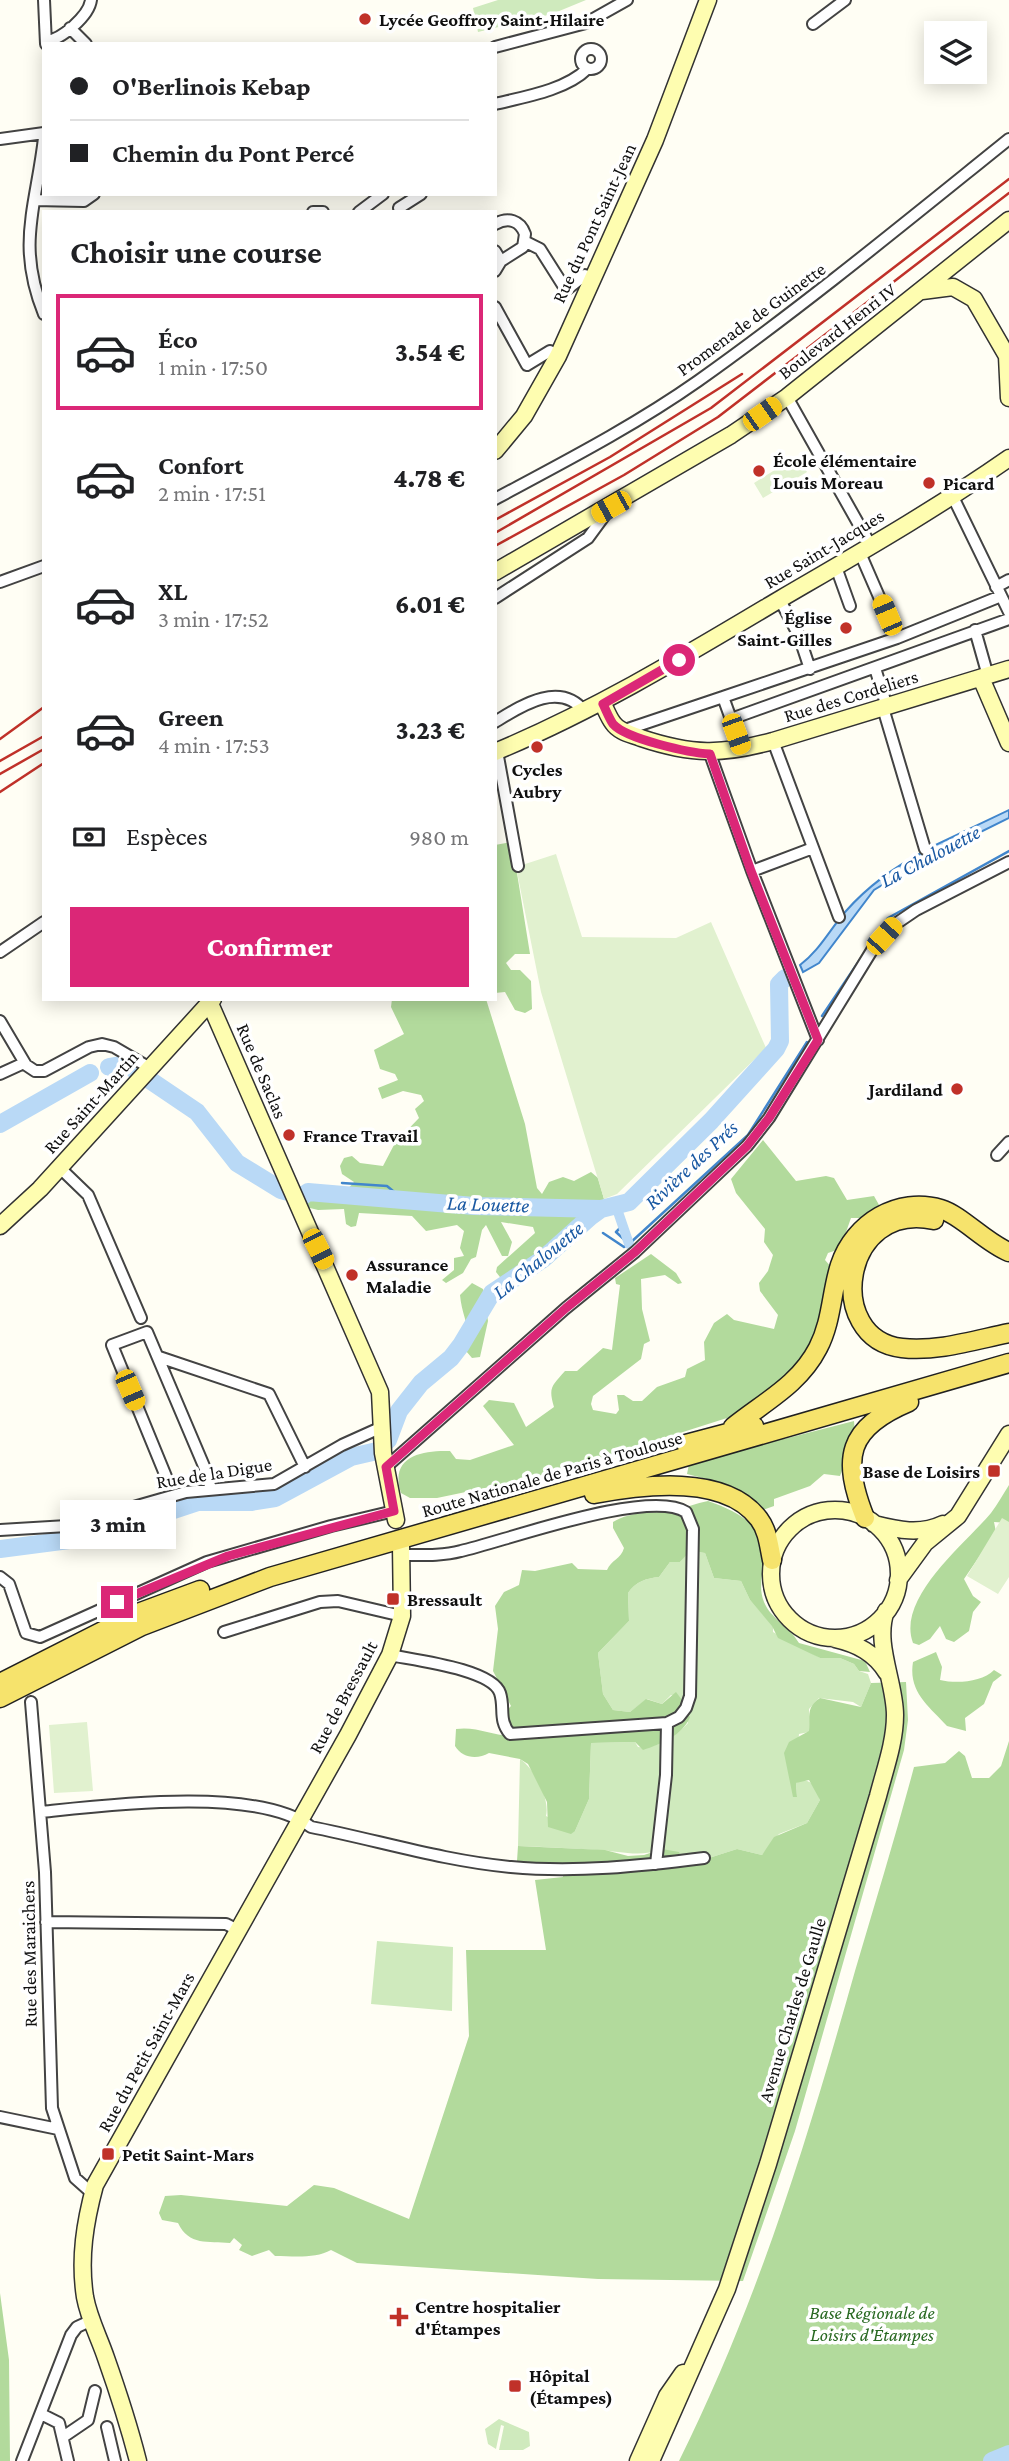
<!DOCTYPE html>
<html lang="fr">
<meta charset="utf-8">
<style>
:root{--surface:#fff;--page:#f2f2f2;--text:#202124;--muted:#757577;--line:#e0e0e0;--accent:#db2777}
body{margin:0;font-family:"Crimson Pro",serif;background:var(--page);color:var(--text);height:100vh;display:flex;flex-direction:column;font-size:26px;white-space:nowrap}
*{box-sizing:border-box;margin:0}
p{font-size:23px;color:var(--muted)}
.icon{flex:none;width:38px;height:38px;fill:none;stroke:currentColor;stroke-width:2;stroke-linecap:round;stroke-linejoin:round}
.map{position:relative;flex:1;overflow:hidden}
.drawer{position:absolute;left:42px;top:210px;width:455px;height:791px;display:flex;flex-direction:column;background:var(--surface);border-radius:0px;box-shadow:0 4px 18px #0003}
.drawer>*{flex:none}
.guide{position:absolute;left:42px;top:42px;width:455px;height:154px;border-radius:0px;box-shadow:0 4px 18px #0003;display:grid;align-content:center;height:154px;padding:0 28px;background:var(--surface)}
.controls{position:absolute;left:924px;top:21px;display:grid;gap:14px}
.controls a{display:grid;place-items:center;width:63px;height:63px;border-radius:0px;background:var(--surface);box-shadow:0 4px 18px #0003;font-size:35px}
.end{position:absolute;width:32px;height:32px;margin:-16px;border:9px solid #db2777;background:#fff;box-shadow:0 0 0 4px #fff}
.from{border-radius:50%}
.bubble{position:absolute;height:49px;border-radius:0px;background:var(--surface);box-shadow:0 4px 18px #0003;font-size:23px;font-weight:800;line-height:49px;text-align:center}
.car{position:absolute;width:21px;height:42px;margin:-21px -10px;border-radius:9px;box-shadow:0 0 5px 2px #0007;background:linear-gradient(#f5c518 24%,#345 0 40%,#f5c518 0 76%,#345 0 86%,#f5c518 0)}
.guide b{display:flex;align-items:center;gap:24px;height:66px;font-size:26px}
.guide b+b{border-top:2px solid var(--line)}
.guide i{width:18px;height:18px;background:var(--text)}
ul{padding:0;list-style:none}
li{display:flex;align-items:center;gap:21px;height:116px;margin:0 14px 10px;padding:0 14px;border:4px solid transparent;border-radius:0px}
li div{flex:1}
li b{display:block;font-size:26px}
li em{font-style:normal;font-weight:800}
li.active{border-color:var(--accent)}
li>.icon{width:63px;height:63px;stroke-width:1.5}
h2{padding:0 28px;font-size:32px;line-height:84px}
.pay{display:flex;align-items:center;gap:18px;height:77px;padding:0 28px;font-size:26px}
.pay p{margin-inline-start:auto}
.cta{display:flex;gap:14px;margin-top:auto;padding:14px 28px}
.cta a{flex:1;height:80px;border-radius:0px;background:var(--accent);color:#fff;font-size:28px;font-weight:800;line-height:80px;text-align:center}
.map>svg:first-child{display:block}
</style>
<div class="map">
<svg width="1009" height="2461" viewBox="0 0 1009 2461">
<rect width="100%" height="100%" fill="#fffef4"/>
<path fill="#cfeabd" d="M498,0H586L552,14L478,32L473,8Z
M689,1551L705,1553L714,1578L741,1581L750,1600L773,1626V1632L820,1658H840L854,1664L859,1671L868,1674L871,1683L861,1707L853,1702L819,1698L809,1709V1732L799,1734L793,1797L797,1796L796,1783C810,1775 817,1788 820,1800L807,1823L779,1834L762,1855L737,1849L684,1866L663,1849C638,1858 622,1851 597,1850C571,1848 544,1847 518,1846L520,1759C535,1769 550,1799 546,1816L575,1831L589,1799L591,1743L635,1742L638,1747C657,1749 675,1737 688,1723L682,1709V1700L671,1695L662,1704L647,1699L630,1712L613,1710L603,1694L598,1653L629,1621L628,1593C635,1582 647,1578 659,1577L670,1562H680Z
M377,1941L453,1947L452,2011L371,2004Z
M499,2419L529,2432L530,2446L523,2450H499L504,2426L501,2425L496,2449L488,2444L485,2429Z"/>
<path fill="#b2da9c" d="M512,842L530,954H515L506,963L511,970H520L531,981L532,1009L525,1013L515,1010L505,992L495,993V845Z
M392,999H486L525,1124L537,1188L542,1194L549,1182L563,1177L574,1181L591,1172L598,1178L604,1199L574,1222L566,1243L552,1263L544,1265L536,1253L521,1267L514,1285L507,1286L496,1272L497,1267L535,1233L533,1227L501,1222L512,1242L508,1256H502L486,1225L482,1230L476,1257L471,1259L463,1273L446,1283L442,1280L454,1270V1258L464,1256L460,1248L464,1231L457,1225L426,1231L412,1216L359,1213L356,1226L351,1227L346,1224L344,1209L318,1210L306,1207L302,1196C319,1193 343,1198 354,1182L342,1174L340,1166L344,1158L352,1156L360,1163L383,1166L395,1143L419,1118L415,1109L424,1101L421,1095L403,1091L382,1099L378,1088L398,1080L395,1074L380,1069L374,1050L404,1034L391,1007Z
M763,1140L796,1181L826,1176L834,1178L847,1200L874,1196L883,1212L871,1218H851L840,1249L828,1253L825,1260L832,1268L838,1290L801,1371L749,1411L548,1475L437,1498H410L401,1493C389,1456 422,1450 450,1451L456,1459L470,1460L514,1445L483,1406L489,1400L514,1403L526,1427L554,1407C548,1387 552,1386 565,1371H577L603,1348L612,1350L620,1285L616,1284L615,1278L651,1254L676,1273L682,1283L678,1284L665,1275L641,1279L642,1309L650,1341L644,1344L641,1359L593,1396L591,1404L593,1410L616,1414L619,1410L617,1395H624L633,1401H642L657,1387L685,1377L687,1369L705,1360L704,1342L714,1323L727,1314L734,1320L774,1329L778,1315L760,1291L759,1283L768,1271L773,1255L764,1242L765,1229L736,1193L731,1179Z
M472,1283L483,1289L488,1321L480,1357L472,1358L466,1351C472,1327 462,1318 460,1295Z
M854,1421L855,1433L840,1476L824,1474L810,1486L774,1499V1506L760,1511L726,1484L687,1474L689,1464L775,1437L784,1439Z
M1009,1485V1523L994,1522L996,1532L964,1579L973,1596L981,1602L973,1612L969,1631L954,1642L946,1639L940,1626L930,1639L919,1645L913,1643C896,1598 966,1543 991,1513C998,1504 1003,1494 1009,1485Z
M708,1501C733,1510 762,1522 764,1553C765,1571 757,1584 764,1602C771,1619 789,1626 799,1643L865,1661L870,1672L859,1671L854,1664L840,1658H820L778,1638L772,1626L750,1600L741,1581L714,1578L705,1553L690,1551L680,1562H670L659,1577C647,1578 635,1582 628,1593L629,1621L598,1653L603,1694L613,1710L630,1712L646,1699L662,1704L676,1692L682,1700V1709L690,1717C682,1736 661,1744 643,1750L635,1742L591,1743L589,1799L575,1831L571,1834L548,1827L547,1802L528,1764L520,1759L489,1753C477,1760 462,1758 455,1746L456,1729C477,1726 493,1736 513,1736L505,1712L511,1706L493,1671L498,1629L495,1606L504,1592L519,1585L522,1570L535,1571L572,1563L578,1569L607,1570C611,1560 621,1559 624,1548L613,1528V1522C633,1510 653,1514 675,1510C686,1508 696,1503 708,1501Z
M936,1652L942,1667L940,1680C957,1684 982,1682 994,1670L1002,1675L993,1682L984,1704L965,1718L966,1731L947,1726C929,1706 908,1692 913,1662Z
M906,1682L908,1720L904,1750L795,2131L743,2281L598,2279L357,2263L331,2250C315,2259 293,2256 275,2256L269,2250L252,2256L239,2250L242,2245L234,2238L230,2243C208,2241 189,2246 178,2223L162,2220L159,2213L165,2196L181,2195L287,2206L314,2185L334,2188L409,2219L469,2036L466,1950H546L535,1880L563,1877L562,1866L517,1861L518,1846L605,1850L628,1856L644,1855L662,1849L679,1852L684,1866L737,1849L762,1855L774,1837L807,1823L820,1800L809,1780L796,1783L797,1797H793L784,1753L789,1742L809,1731C810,1716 806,1707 820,1698L861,1707L871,1683Z
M1009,1741V2461H679C759,2299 806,2144 855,1971C875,1903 896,1835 914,1767L945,1763L959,1751L965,1756L972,1778H989L1001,1766Z
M0,2293L9,2360L10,2461H0Z"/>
<path fill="#e1f1cf" d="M797,456L807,472L763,498L754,483Z
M556,854L582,937L676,938L711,922L766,1048L617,1194L604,1199L541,992L516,867Z
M1002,1518L1009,1522V1577L998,1594L967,1576Z
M87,1722L93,1791L54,1793L49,1725Z"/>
<path fill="#b9d9f6" stroke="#4186cc" stroke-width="2" d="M1009,810V818L930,857L927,849Z
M925,851L927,858L874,890L819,963L803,972L800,965C820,950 830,929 846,911C869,885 894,867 925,851Z"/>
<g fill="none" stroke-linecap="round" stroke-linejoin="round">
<path stroke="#4186cc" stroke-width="2.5" d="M822,1016L888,918L1009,851
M342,1183L387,1186L405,1201
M616,1206L623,1225L616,1232L628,1243
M603,1233L624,1247L629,1244L748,1135L807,1042"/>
<path stroke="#b9d9f6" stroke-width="10" d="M616,1206L629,1244"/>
<path stroke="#b9d9f6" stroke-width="18" d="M109,1067L126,1064L197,1112L237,1163L281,1190L303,1196L308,1192L474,1206L601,1209
M0,1124L90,1073
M0,1549L92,1537L198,1502H251L275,1498L351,1457L377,1451L388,1440L399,1411L421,1383L451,1358L461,1345L492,1293L543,1259L590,1217L601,1209L629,1202L711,1121L776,1049L780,1041L779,984L785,978
M992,2461L1009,2454"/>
<g stroke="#434343" stroke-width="14">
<path id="street" d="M44,0L46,44
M813,24L845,0
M70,28L86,44
M46,41C61,40 89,16 91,0
M495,47L586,23L627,0
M581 59a10 10 0 1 1 20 0a10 10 0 1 1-20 0Z
M495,104C524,97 566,90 587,69
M44,138C36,207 16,245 44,314
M0,139L44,133
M34,200L84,201L94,194
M399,208L421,194
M313,212H323
M359,212L383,194
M495,224C508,217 520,220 525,234L523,247L501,261
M526,242L540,249L566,290L585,275L594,279
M495,251L501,261L495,271
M495,307L527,365L550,351L558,356
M787,397L871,546
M953,497L1009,612
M495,499C564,462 634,426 698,381C805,305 907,221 1009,139
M860,553L897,638
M836,567L850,606
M0,582L44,566
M996,587L1009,580
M1001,596L897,638L723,697L731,719L1009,619
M495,598L588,538L610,508
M780,600L799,636L810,669
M975,630L988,676
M875,668L887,707
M883,708L925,849
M731,719L742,750
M495,722C521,706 560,680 585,712
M622,731L723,697
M773,741L839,917
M497,751L518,866
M710,754L752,871L818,1040
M752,871L813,848
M0,952L44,922
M0,1021L26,1065L35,1071H44L89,1047L102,1044L114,1047L150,1068
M0,1074L24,1063
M997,1155L1009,1142
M60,1168L88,1195L141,1318
M159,1357L269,1394L305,1467
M386,1467L566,1308L635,1252L747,1146L769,1118L874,947L894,925L916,910L1009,862
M167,1479L112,1345L147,1332L209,1478L210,1488
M0,1530L67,1526L186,1492L274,1484L342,1445L382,1427
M402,1555C422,1555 442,1556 461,1551C505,1541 649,1488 686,1512L693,1529L690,1696L686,1708L679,1717L667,1723L666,1775L656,1864
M0,1577L9,1584L26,1633L40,1637L207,1562L331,1526L394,1511
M224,1632L320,1602L338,1601L402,1616
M390,1655C414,1660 492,1669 500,1693C505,1708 498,1720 510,1734L667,1723
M31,1702L45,1872L52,2108L75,2178L93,2194
M41,1812C107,1805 257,1786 311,1827C377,1840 444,1861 511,1867C576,1873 640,1866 704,1858
M46,1922L226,1924L238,1930
M0,2117L58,2129
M41,2414L59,2423L68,2461
M107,2427L115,2461
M63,2437L88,2420L95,2391
M22,2461L71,2335L77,2327L90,2321"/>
</g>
<g stroke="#323232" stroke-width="19">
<path id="secondary" d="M922,291L953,287L974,299L1007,356L1009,398
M495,451L524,416L558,356L655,140L708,0
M495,572L731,435L787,397L1009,220
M981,678L1009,743
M603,704C606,710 609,718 613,723C619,732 631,734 641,738C692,755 722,755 773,741L1009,669
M495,752C596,710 688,654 782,598C859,553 936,509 1009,458
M208,999L380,1392L383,1453L396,1520
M0,1226L40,1189L213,999
M771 1574a64 64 0 1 1 128 0a64 64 0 1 1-128 0Z
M874,1524C898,1530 920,1535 943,1524
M898,1580L925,1543L958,1516L1009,1434
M835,1639C857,1644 875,1653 887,1673
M138,2461C129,2426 118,2392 106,2358C99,2337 89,2319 85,2297C79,2258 85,2222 95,2185L348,1735L390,1655L402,1616L401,1545
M638,2461L667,2396L683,2373
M651,2461L727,2289L768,2164L878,1796C885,1769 895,1742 895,1715C895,1682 874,1643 886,1611"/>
</g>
<g stroke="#212121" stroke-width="21">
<path id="primary" d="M934,1220C842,1200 823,1339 902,1348C937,1352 975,1340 1009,1333
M733,1427C764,1402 799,1385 818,1348C832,1321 831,1293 840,1265C854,1223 898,1196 941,1209C961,1215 986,1243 1009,1252
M686,1444L754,1426
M594,1494C641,1485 725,1473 759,1519C768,1531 769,1546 772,1560
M865,1518C841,1458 847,1428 909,1402
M0,1683L138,1613L200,1590
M0,1698L142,1626L270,1577L1009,1363"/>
</g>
<use href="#street" stroke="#fff" stroke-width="10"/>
<use href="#secondary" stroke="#fefdb0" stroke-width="16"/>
<use href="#primary" stroke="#f6e36c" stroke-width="18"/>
<path stroke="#c03129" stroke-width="2.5" d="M495,520L610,457L742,374
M495,533L711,408L1009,179
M495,546L624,475L718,417L1009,193
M0,739L44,707
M0,761L44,736
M0,774L44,749
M0,792L44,763"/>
</g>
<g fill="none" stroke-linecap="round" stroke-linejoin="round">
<path stroke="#db2777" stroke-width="9" d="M117,1602L228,1556L394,1511L386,1467L566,1308L635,1252L747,1146L769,1118L818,1040L751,871L710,754C690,753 626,739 613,724C609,718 606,710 603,704L679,660"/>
</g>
<g fill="#c03129" stroke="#fff" stroke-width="2.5">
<circle cx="365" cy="19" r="7"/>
<circle cx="759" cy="471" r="7"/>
<circle cx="929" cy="483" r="7"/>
<circle cx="846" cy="628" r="7"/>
<circle cx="537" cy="747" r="7"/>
<circle cx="957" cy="1089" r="7"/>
<circle cx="289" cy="1135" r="7"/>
<circle cx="352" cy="1275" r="7"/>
<rect x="987" y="1464" width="14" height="14" rx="3.5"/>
<rect x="386" y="1592" width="14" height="14" rx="3.5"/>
<rect x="101" y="2147" width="14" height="14" rx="3.5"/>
<path d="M395.5 2306.5h7v7h7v7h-7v7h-7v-7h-7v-7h7z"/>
<rect x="508" y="2379" width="14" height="14" rx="3.5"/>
</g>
<g text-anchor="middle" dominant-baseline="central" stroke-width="7" stroke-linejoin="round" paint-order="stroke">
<g font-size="19" font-weight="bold" fill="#101010" stroke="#fff" text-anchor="start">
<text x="379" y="19">Lycée Geoffroy Saint-Hilaire</text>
<text x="773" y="460">École élémentaire<tspan x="773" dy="22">Louis Moreau</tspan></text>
<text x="943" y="483">Picard</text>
<text x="832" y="617" text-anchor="end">Église<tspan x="832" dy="22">Saint-Gilles</tspan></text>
<text x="537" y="769" text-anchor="middle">Cycles<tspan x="537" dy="22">Aubry</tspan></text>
<text x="943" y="1089" text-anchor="end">Jardiland</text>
<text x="303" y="1135">France Travail</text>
<text x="366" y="1264">Assurance<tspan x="366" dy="22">Maladie</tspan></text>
<text x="980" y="1471" text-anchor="end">Base de Loisirs</text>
<text x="407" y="1599">Bressault</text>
<text x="122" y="2154">Petit Saint-Mars</text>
<text x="415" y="2306">Centre hospitalier<tspan x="415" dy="22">d'Étampes</tspan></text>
<text x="529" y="2375">Hôpital<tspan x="529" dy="22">(Étampes)</tspan></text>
</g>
<g font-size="19" fill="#101010" stroke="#fff">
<text transform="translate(594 223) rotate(-65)">Rue du Pont Saint-Jean</text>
<text transform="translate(751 319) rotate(-36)">Promenade de Guinette</text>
<text transform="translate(837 331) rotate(-38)">Boulevard Henri IV</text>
<text transform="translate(824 549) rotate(-31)">Rue Saint-Jacques</text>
<text transform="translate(851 696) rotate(-17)">Rue des Cordeliers</text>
<text transform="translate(262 1071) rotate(67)">Rue de Saclas</text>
<text transform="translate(91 1102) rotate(-48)">Rue Saint-Martin</text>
<text transform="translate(214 1473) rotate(-9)">Rue de la Digue</text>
<text transform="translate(552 1474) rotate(-16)">Route Nationale de Paris à Toulouse</text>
<text transform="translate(343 1697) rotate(-62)">Rue de Bressault</text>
<text transform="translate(29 1954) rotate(-91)">Rue des Maraichers</text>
<text transform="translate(792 2010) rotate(-73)">Avenue Charles de Gaulle</text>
<text transform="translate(146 2052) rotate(-61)">Rue du Petit Saint-Mars</text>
</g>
<g font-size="19" font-style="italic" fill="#276820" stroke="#fff">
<text x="872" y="2312">Base Régionale de<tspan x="872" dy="22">Loisirs d'Étampes</tspan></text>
</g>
<g font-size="21" font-style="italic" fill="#1958a2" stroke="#fff">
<text transform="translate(930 856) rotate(-28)">La Chalouette</text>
<text transform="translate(691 1165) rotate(-43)">Rivière des Prés</text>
<text transform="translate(488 1204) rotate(2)">La Louette</text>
<text transform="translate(538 1260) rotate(-39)">La Chalouette</text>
</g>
</g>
</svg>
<div class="controls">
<a><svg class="icon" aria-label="layers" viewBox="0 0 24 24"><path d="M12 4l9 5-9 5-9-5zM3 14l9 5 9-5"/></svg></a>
</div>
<i class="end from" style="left:679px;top:660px"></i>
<i class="end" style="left:117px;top:1602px"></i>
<div class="bubble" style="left:60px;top:1500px;width:116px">3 min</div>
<i class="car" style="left:762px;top:414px;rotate:55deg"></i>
<i class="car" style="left:611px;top:507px;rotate:241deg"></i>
<i class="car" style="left:887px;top:615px;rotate:337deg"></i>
<i class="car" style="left:736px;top:734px;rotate:160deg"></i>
<i class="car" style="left:884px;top:936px;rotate:42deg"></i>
<i class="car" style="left:318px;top:1249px;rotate:153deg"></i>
<i class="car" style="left:130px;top:1390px;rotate:157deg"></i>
<div class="guide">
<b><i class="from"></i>O'Berlinois Kebap</b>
<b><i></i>Chemin du Pont Percé</b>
</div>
<section class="drawer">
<h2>Choisir une course</h2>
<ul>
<li class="active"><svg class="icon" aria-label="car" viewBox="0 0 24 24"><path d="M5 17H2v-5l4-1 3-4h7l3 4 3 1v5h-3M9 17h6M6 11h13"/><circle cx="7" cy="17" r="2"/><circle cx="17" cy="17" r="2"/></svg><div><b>Éco</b><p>1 min · 17:50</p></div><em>3.54 €</em></li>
<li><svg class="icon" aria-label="car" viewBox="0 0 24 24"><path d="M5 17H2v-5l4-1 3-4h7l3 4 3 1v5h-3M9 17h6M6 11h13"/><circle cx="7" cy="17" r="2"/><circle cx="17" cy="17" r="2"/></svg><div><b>Confort</b><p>2 min · 17:51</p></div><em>4.78 €</em></li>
<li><svg class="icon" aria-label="car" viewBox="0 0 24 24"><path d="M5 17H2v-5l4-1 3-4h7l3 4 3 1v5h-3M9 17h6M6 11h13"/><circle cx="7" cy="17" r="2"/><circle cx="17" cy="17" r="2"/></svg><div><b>XL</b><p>3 min · 17:52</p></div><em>6.01 €</em></li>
<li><svg class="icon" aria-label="car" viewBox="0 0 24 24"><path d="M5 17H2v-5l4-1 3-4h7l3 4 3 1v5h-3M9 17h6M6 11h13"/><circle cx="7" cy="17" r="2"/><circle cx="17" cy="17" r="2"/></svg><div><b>Green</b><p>4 min · 17:53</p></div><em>3.23 €</em></li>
</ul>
<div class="pay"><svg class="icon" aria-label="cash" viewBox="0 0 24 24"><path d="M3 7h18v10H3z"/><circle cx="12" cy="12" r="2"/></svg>Espèces<p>980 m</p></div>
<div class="cta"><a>Confirmer</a></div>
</section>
</div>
